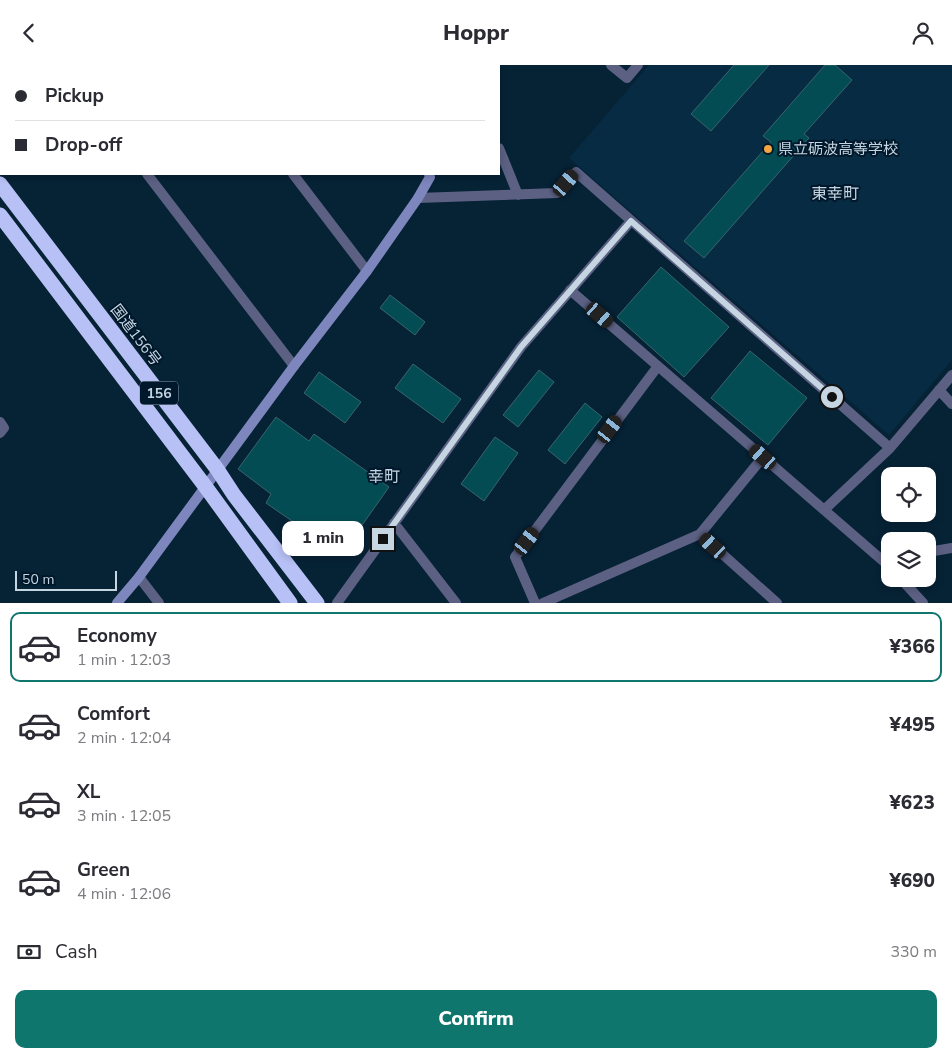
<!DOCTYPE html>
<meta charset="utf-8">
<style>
:root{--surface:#fff;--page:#f7f7f7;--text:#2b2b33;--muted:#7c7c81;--line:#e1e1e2;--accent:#0f766e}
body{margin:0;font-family:"Nunito Sans","Noto Sans JP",sans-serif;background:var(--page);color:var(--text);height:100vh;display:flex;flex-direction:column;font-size:19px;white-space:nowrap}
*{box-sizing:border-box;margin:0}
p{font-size:16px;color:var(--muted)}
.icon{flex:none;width:28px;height:28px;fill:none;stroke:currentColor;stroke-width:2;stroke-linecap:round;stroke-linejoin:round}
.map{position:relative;height:538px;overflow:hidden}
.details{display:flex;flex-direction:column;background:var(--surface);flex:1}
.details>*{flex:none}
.banner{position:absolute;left:0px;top:0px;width:500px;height:110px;box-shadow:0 2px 8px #0003;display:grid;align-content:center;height:110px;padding:0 15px;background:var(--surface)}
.controls{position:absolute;left:881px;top:402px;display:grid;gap:10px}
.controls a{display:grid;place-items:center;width:55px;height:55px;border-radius:10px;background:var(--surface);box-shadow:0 2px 8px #0003;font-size:25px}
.scale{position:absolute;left:15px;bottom:12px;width:102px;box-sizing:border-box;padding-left:5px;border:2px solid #c5d5e2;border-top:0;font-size:14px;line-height:18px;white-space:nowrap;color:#c5d5e2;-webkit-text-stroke:4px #00182b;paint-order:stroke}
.end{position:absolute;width:22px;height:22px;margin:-11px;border:6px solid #c5d5e2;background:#111;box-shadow:0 0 0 2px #111}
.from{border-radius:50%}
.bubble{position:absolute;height:35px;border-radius:10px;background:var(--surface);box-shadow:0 2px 8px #0003;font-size:16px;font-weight:800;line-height:35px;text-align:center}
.car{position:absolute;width:15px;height:30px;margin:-15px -8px;border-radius:6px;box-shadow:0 0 4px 1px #0007;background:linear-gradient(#222 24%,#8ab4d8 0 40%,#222 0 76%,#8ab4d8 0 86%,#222 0)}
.banner b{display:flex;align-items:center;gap:18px;height:48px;font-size:19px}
.banner b+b{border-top:1px solid var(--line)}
.banner i{width:12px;height:12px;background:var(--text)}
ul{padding:9px 0 0;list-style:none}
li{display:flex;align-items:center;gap:15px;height:70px;margin:0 10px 8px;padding:0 5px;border:2px solid transparent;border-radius:10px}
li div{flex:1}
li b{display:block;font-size:19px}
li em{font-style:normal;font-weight:800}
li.current{border-color:var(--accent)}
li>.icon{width:45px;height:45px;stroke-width:1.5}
.pay{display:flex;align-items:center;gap:12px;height:55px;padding:0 15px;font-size:19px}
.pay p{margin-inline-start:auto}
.action{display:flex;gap:10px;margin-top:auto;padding:10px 15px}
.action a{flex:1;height:58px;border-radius:10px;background:var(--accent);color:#fff;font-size:20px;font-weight:800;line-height:58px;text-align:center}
header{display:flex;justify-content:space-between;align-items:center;height:65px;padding:0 15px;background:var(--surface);font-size:22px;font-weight:800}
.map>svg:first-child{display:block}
</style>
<header><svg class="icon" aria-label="back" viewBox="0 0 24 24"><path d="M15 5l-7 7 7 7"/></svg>Hoppr<svg class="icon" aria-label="person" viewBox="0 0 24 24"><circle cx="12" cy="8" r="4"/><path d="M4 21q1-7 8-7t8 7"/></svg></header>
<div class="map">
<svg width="952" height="538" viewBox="0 0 952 538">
<rect width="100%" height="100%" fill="#062235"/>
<path fill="#072b43" d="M649,0H952V295L889,370L569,93Z"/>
<path fill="#044c54" stroke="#39656b" d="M734,0H769L711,66L691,49Z
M825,0H835L852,15L804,69L809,73L704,193L684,176L771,77L763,71Z
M661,202L729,262L684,312L617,252Z
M390,230L425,257L415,270L380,243Z
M750,286L807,333L768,380L711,333Z
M413,299L461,334L443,358L395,323Z
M539,305L554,317L518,362L503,350Z
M319,307L361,337L345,358L304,328Z
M585,338L602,352L565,399L548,385Z
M276,352L309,376L314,369L389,422L341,490L266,438L271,429L238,404Z
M495,372L518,388L484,436L461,419Z"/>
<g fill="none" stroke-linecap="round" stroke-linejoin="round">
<path stroke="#5c6184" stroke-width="10" d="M64,0L65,1
M465,0V1
M611,0L627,13L638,0
M323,1L326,0
M499,83L518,130
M147,109L294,301
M293,109L367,206
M418,133L557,128L576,107L890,383
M570,225L890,502
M939,325L952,339
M0,357L4,363L0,368
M824,445L890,383L952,310
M394,458L456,538
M700,469L777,538
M928,487L952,483
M139,512L159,538
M901,514L923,538
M337,538L521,282L631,156
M535,538L515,492L658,301
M543,538L700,469L763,392"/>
<path stroke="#7e86be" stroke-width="10" d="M364,0L365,1
M117,538L139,512L294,301L367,206L418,133L430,112L429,109"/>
<path stroke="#b8c1f5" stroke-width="15" d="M0,119L217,404L234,430L317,538
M0,150L205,421L290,538"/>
</g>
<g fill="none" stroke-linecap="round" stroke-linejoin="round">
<path stroke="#c5d5e2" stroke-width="6" d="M383,474L521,282L631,156L832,332"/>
</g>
<circle fill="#f2a541" stroke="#00182b" stroke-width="2" cx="768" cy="84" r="5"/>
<g text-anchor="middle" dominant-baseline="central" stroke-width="4" stroke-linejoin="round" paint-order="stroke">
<rect fill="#00182b" stroke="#8a9cab" stroke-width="1" x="140" y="316.5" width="38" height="23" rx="4"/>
<g font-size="14" font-weight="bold" fill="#c5d5e2">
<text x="159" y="328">156</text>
</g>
<g font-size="15" fill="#c5d5e2" stroke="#00182b" text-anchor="start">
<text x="778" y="84">県立砺波高等学校</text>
</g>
<g font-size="15" fill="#c5d5e2" stroke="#00182b">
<text transform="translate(136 270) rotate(53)">国道156号</text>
</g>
<g font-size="16" fill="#c5d5e2" stroke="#00182b">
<text x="835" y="129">東幸町</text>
<text x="384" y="412">幸町</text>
</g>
</g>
</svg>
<div class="controls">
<a><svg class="icon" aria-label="locate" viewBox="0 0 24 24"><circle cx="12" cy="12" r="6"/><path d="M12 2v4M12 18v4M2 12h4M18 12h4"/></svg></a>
<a><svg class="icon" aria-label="layers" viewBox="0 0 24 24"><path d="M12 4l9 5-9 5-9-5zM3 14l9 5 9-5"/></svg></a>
</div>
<div class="scale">50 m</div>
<i class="end from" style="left:832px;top:332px"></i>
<i class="end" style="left:383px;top:474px"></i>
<div class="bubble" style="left:282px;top:456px;width:82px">1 min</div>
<i class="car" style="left:566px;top:118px;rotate:41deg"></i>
<i class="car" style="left:600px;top:250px;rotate:131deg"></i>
<i class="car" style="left:610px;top:364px;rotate:37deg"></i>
<i class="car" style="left:763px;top:392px;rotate:311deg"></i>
<i class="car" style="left:527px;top:476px;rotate:37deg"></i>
<i class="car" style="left:713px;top:481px;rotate:312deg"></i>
<div class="banner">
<b><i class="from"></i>Pickup</b>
<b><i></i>Drop-off</b>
</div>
</div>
<section class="details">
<ul>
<li class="current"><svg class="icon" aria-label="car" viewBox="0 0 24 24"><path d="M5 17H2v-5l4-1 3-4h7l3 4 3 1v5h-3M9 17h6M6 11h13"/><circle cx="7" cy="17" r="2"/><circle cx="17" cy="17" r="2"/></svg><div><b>Economy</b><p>1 min · 12:03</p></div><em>¥366</em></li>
<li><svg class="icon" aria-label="car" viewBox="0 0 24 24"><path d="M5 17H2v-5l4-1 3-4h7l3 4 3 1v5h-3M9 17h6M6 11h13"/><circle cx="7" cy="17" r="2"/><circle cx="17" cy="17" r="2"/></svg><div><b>Comfort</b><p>2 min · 12:04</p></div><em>¥495</em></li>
<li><svg class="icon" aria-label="car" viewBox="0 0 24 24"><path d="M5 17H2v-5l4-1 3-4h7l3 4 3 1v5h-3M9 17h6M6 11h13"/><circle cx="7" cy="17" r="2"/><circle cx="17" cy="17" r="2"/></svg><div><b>XL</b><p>3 min · 12:05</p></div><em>¥623</em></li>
<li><svg class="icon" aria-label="car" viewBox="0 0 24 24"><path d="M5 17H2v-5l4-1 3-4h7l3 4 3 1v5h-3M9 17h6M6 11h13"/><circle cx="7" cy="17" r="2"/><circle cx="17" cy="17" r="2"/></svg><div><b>Green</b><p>4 min · 12:06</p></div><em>¥690</em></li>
</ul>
<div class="pay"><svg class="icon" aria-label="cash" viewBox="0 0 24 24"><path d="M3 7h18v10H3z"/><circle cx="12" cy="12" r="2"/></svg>Cash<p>330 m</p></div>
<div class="action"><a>Confirm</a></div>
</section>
